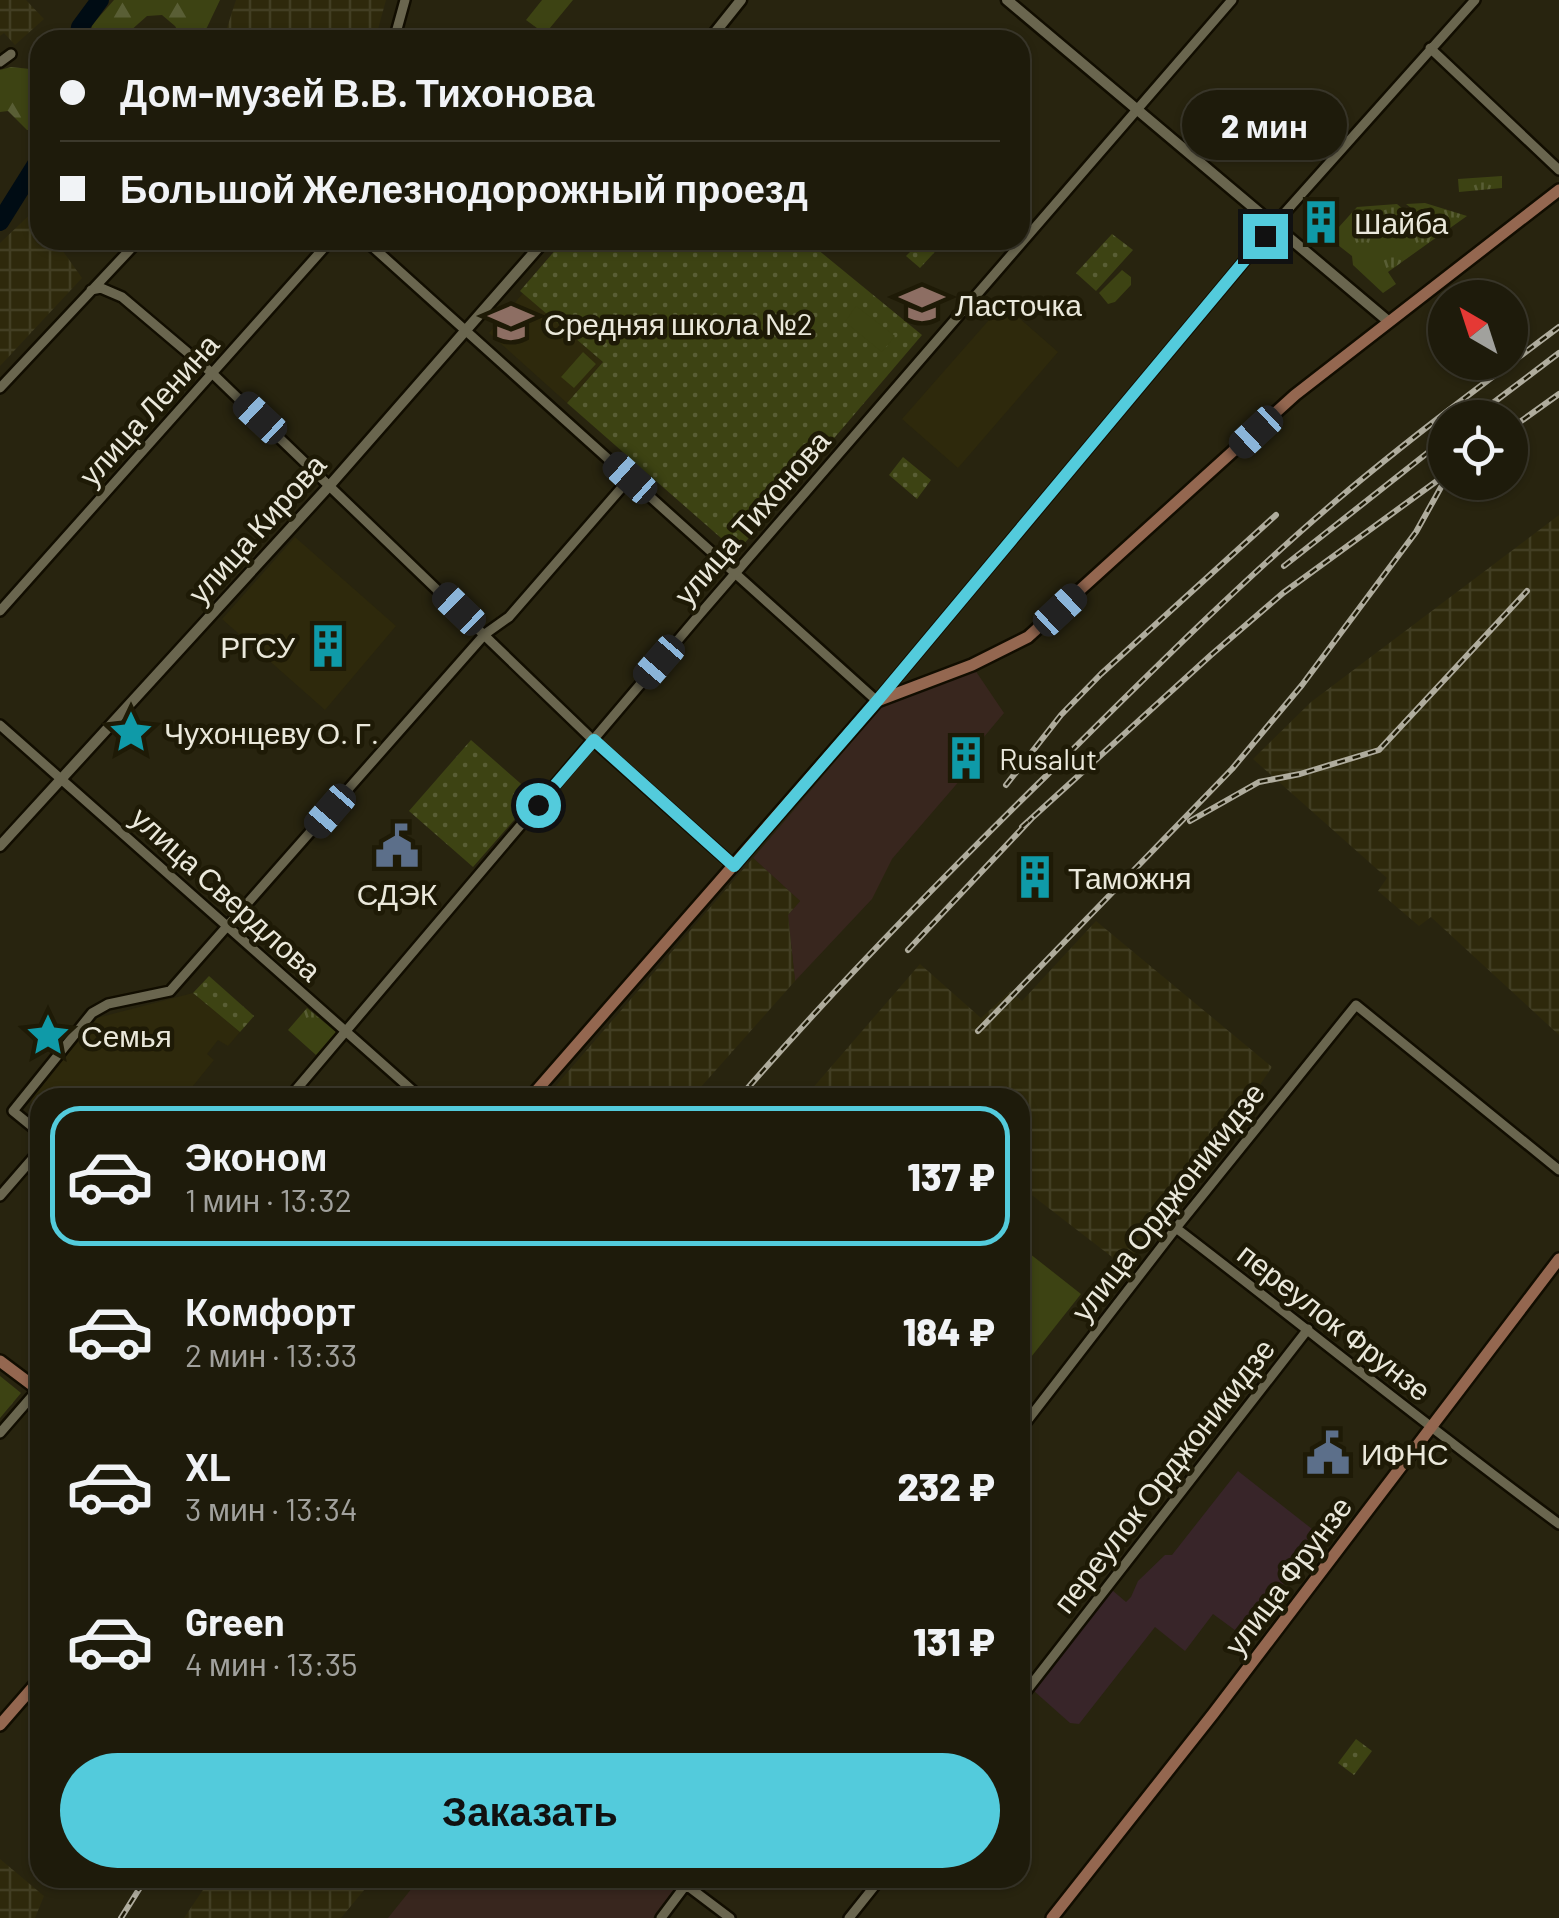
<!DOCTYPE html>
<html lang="ru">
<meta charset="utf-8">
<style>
:root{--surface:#1e1b0b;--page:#262414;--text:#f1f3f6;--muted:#a1a19d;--line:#3c392c;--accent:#53cbdc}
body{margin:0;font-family:Barlow,sans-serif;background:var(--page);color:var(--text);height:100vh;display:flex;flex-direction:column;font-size:38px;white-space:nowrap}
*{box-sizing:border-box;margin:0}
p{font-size:32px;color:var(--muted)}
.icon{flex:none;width:55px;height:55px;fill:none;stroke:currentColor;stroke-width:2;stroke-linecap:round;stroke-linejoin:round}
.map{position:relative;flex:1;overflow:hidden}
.details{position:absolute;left:30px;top:1088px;width:1000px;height:800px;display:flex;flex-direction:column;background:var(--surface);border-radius:30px;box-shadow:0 2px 8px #0004,0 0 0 2px var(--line)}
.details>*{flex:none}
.top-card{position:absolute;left:30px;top:30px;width:1000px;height:220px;border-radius:30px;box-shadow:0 2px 8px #0004,0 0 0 2px var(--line);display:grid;align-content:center;height:220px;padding:0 30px;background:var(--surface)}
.needle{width:65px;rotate:321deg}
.controls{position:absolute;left:1428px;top:280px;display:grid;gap:20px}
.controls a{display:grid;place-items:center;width:100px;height:100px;border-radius:50%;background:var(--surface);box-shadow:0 2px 8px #0004,0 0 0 2px var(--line);font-size:50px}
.end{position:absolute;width:45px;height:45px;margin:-22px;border:12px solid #53cbdc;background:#111;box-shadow:0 0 0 5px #111}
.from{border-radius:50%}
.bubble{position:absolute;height:70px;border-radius:35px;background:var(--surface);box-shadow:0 2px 8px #0004,0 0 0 2px var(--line);font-size:32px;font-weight:800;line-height:70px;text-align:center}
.car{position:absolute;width:30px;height:60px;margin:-30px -15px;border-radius:12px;box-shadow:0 0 8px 2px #0007;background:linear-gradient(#222 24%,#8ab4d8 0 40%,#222 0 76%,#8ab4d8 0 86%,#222 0)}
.top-card b{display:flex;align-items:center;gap:35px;height:95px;font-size:38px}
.top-card b+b{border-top:2px solid var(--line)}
.top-card i{width:25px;height:25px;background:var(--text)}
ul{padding:18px 0 0;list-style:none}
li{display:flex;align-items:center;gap:30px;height:140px;margin:0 20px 15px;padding:0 10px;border:5px solid transparent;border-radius:30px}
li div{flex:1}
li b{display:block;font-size:38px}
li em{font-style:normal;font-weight:800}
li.selected{border-color:var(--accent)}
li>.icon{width:90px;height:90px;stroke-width:1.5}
.action{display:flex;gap:20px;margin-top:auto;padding:20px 30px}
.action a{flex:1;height:115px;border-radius:60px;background:var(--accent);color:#111;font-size:40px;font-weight:800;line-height:115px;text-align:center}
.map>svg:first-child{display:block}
</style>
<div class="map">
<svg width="1559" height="1918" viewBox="0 0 1559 1918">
<defs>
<pattern id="industrial-grid" width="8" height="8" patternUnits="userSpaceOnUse" patternTransform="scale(2.5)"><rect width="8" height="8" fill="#2e290c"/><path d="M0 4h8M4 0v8" fill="none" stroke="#423e23"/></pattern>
<pattern id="grass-tufts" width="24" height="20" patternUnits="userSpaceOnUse" patternTransform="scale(2.5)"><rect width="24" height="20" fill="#3d4313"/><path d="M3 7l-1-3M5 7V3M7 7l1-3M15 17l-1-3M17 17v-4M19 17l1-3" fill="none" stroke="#595e35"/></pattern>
<pattern id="forest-firs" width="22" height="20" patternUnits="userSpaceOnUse" patternTransform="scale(2.5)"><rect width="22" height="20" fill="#3d4313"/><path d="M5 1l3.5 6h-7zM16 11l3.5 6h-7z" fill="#595e35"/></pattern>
<pattern id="park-dots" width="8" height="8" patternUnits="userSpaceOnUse" patternTransform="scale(2.5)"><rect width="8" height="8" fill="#3d4313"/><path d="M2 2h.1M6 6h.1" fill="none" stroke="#595e35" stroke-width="1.8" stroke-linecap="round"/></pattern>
</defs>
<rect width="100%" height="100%" fill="#28240f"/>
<path fill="#38261e" d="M975,670L1004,713L973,750L980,757L892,859L872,899L795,981L788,915L800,901L753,858L886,702Z
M420,1878H683L653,1918H388Z"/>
<path fill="url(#industrial-grid)" d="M0,0H26L44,19L15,45L4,33L0,36Z
M236,0H386L375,40H223Z
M40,205V240H55L82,278L0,366V243Z
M1559,515V1035L1431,917L1419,926L1378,891L1387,878L1253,759L1311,702Z
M753,858L800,901L788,915L795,981L692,1097H546Z
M1096,921L1272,1067L1160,1233L1148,1247L1143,1244L1125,1267L1020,1186V1098L805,1097L920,964L981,1018L1011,991L1022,1001Z
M0,1859L44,1896L35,1918H0Z
M211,1878H374L341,1918H184Z"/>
<path fill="#2e290c" d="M523,293L603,362L567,403L489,333Z
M1003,304L1058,352L958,468L902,419Z
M295,537L396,626L325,710L222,619Z
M193,993L240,1032L228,1046L218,1040L207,1054L214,1060L184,1097L40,1098V1111L31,1104L32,1098L93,1019Z"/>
<path fill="#382529" d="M1238,1471L1321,1536L1243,1636L1213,1614L1185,1651L1155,1627L1079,1724L1070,1723L1034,1691L1112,1590L1126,1602L1131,1597L1138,1581L1165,1555H1172Z"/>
<path fill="url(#grass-tufts)" d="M1502,176V188L1459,192L1458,179Z
M1425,203L1467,216L1443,233L1406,204Z
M1397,204L1437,237L1388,272L1396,284L1383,293L1353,265L1352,256L1329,238L1357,207Z
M307,1008L336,1032L316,1055L288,1030Z"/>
<path fill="url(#forest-firs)" d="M114,0H220L201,40H183L175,26L162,15L147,16L120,40H90L92,25Z
M11,67L40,70V128L37,131L27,130L8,111L0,112V70Z
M0,1376L21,1393L0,1418Z"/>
<path fill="url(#park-dots)" d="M1112,234L1133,250L1096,291L1076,273Z
M564,240H806L922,335L737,552L567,403L603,362L520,291Z
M922,240L944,242L920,268L906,256Z
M903,457L931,480L917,499L889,475Z
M471,740L535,796L473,867L409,811Z
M209,976L254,1016L240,1032L193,993Z
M1356,1739L1372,1751L1354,1775L1338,1763Z"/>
<path fill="#3d4313" d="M542,0H573L545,34L526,20Z
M1122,270L1131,277V285L1115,302L1108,304L1099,293Z
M856,306L895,336L882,352L845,322Z
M583,352L596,364L574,388L561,377Z
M1020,1246L1081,1294L1020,1371Z"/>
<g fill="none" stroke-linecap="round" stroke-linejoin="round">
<path stroke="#000c14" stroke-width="18" d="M78,40L80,27L100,0
M0,222L40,158"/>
<g stroke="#110d00" stroke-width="14">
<path id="minor" d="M394,40L405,0
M1430,48L1559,170
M0,62L11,54
M365,240L877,701L1281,217L1475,0
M91,290L101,288L122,297L213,374L593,740L734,866
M0,388L139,240
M0,611L331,240
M0,725L421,1098
M289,1098L700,614L1232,0
M40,1133L13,1111L92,1013L108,1004L170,991L485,634L509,617L630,478
M0,1196L40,1150
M1176,1228C1304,1326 1429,1428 1559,1524
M1020,1430L1176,1228L1356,1005L1559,1170
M0,1433L40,1387
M1020,1699L1308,1329
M677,1878L730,1918
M661,1918L691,1878
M849,1918L881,1878"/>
</g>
<g stroke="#110d00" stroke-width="15">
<path id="tertiary" d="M1007,0L1388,321
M709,40L741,0
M0,846L331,484L545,240"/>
</g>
<g stroke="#110d00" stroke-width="16">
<path id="secondary" d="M530,1098L877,701L972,665L1028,637L1295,395L1559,190
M0,1361L40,1391
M0,1725L40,1679
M1052,1918L1213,1714L1559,1259"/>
</g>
<use href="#minor" stroke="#6a664f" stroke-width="9"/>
<use href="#tertiary" stroke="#6a664f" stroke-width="10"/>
<use href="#secondary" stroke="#946750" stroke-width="11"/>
<g stroke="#afac9d" stroke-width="6">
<path id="rail" d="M1473,418L1559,353
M1510,429L1559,394
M1284,566L1445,439
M1006,785L1061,715L1101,674L1276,515
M1190,821L1259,782L1300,774L1379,750L1527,591
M1022,827L1211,655L1283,593L1445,475
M908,950L1032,818
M978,1031L1232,769L1302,685L1416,532L1445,480
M739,1098C837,985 941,879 1047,775C1142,681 1236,586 1338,499C1409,439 1484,383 1559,327
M121,1918L146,1878"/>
</g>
<use href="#rail" stroke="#1e1a06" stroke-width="2.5" stroke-dasharray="8" stroke-linecap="butt"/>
</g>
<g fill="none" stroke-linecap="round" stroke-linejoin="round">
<path stroke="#53cbdc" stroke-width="12" d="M538,805L594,740L734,866L877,701L1265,236"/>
</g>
<defs>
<g id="building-bare" transform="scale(3.45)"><path d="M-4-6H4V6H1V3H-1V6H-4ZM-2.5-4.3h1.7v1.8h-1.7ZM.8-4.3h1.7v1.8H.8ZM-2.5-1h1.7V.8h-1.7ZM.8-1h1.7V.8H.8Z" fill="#0f9aa8" stroke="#1e1a06" stroke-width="2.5" paint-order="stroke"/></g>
<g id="school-bare" transform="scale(3.45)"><path d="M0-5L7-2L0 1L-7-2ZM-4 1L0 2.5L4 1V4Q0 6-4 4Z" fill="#8d6e63" stroke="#1e1a06" stroke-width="2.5" paint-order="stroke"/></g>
<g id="sight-bare" transform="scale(3.45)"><path d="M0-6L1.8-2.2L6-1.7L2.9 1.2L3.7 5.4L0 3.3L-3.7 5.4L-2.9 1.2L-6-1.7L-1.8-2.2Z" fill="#0f9aa8" stroke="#1e1a06" stroke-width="2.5" paint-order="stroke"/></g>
<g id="civic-bare" transform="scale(3.45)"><path d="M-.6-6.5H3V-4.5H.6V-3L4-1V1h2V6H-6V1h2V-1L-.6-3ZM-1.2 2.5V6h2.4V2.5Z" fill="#5c6f8a" stroke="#1e1a06" stroke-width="2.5" paint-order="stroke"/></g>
</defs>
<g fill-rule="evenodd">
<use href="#building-bare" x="1321" y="222"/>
<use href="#school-bare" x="922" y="304"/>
<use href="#school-bare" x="511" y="323"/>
<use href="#building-bare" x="328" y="646"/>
<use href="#sight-bare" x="131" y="732"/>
<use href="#building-bare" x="966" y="758"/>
<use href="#civic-bare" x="397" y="846"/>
<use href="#building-bare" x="1035" y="877"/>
<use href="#sight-bare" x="48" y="1035"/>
<use href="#civic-bare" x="1328" y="1453"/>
</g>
<g text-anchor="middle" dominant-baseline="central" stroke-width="9" stroke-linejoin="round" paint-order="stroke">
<g font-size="30" fill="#eae8db" stroke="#1e1a06" text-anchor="start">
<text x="1354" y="222">Шайба</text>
<text x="955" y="304">Ласточка</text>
<text x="544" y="323">Средняя школа №2</text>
<text x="295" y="646" text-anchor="end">РГСУ</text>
<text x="164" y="732">Чухонцеву О. Г.</text>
<text x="999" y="758">Rusalut</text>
<text x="1068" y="877">Таможня</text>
<text x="397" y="893" text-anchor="middle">СДЭК</text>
<text x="81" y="1035">Семья</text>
<text x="1361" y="1453">ИФНС</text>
</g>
<g font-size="30" fill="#eae8db" stroke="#1e1a06">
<text transform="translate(148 409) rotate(-48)">улица Ленина</text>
<text transform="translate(751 517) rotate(-49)">улица Тихонова</text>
<text transform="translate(256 528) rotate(-48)">улица Кирова</text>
<text transform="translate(227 893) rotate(42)">улица Свердлова</text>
<text transform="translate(1167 1201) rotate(-52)">улица Орджоникидзе</text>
<text transform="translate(1335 1321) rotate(38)">переулок Фрунзе</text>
<text transform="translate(1163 1475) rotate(-52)">переулок Орджоникидзе</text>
<text transform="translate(1287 1575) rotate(-53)">улица Фрунзе</text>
</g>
</g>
</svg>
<div class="controls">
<a><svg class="needle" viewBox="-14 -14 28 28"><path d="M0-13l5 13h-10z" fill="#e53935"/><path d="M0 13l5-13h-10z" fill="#a1a19d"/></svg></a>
<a><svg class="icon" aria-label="locate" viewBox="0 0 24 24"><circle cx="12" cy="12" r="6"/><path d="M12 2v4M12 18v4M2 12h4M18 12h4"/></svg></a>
</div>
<i class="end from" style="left:538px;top:805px"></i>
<i class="end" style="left:1265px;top:236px"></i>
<div class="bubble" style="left:1182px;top:90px;width:165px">2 мин</div>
<i class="car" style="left:260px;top:418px;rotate:313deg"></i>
<i class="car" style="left:1256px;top:432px;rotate:227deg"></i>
<i class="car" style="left:630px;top:478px;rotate:312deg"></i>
<i class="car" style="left:459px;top:609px;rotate:314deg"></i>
<i class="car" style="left:1060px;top:610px;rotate:47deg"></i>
<i class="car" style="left:659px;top:662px;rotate:221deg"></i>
<i class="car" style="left:330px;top:811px;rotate:221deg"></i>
<div class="top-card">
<b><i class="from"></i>Дом-музей В.В. Тихонова</b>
<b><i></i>Большой Железнодорожный проезд</b>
</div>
<section class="details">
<ul>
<li class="selected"><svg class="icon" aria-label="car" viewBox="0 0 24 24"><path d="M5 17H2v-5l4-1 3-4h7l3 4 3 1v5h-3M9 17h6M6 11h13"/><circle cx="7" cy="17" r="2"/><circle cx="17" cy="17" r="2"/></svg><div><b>Эконом</b><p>1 мин · 13:32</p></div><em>137 ₽</em></li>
<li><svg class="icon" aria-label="car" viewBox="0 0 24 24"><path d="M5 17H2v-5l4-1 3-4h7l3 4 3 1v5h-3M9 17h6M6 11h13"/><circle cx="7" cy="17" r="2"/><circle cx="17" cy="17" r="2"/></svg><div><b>Комфорт</b><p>2 мин · 13:33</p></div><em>184 ₽</em></li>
<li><svg class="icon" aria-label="car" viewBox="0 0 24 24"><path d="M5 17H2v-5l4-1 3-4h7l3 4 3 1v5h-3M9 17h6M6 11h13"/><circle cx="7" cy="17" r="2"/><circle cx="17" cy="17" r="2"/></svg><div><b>XL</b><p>3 мин · 13:34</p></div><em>232 ₽</em></li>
<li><svg class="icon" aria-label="car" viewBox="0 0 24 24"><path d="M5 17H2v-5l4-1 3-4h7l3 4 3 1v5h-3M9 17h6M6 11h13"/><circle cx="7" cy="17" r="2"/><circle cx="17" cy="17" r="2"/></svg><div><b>Green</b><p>4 мин · 13:35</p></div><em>131 ₽</em></li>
</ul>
<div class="action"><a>Заказать</a></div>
</section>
</div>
